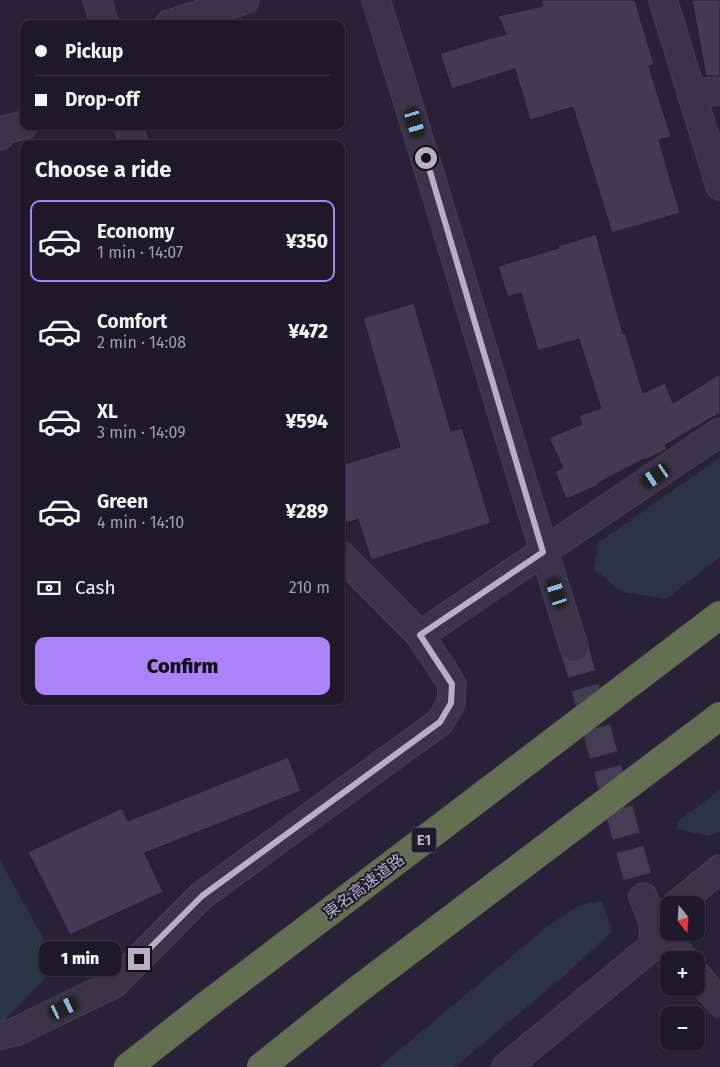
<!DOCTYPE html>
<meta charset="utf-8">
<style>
:root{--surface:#1e192a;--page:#262232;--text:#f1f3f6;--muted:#a1a0a8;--line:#3c3847;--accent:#ab82f7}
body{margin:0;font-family:"Fira Sans","Noto Sans JP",sans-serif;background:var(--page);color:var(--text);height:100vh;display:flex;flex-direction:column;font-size:19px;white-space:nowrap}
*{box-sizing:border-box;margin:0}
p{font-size:16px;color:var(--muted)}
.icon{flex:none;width:28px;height:28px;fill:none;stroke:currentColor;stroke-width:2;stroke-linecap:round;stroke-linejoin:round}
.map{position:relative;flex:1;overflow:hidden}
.panel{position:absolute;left:20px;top:140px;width:325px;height:565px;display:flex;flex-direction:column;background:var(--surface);border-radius:10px;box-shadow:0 1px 4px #0004,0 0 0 1px var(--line)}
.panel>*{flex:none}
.hud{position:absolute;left:20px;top:20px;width:325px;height:110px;border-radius:10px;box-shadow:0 1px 4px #0004,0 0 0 1px var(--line);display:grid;align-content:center;height:110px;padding:0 15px;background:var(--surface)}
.needle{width:32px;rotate:163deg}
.buttons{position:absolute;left:660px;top:896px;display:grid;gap:10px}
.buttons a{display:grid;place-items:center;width:45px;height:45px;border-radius:10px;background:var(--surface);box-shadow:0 1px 4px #0004,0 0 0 1px var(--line);font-size:25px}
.end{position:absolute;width:22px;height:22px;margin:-11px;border:6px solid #b7afc5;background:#111;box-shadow:0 0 0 2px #111}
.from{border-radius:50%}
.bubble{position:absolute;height:35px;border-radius:10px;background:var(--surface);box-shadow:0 1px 4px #0004,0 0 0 1px var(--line);font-size:16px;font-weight:800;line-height:35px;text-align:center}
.car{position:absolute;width:15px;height:30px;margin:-15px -8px;border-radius:6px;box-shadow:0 0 4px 1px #0007;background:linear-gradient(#222 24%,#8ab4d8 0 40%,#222 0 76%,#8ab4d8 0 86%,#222 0)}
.hud b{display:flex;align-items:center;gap:18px;height:48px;font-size:19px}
.hud b+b{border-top:1px solid var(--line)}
.hud i{width:12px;height:12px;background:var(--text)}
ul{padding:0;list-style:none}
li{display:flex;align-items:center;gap:15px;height:82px;margin:0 10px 8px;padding:0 5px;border:2px solid transparent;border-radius:10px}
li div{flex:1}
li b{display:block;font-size:19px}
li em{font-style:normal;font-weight:800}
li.selected{border-color:var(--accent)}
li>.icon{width:45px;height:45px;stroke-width:1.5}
h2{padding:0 15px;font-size:22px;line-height:60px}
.pay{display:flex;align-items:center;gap:12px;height:55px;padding:0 15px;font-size:19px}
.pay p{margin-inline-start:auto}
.action{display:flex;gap:10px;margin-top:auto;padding:10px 15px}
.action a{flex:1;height:58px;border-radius:10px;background:var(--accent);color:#111;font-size:20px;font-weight:800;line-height:58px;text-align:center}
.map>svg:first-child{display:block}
</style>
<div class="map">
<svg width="720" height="1067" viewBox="0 0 720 1067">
<rect width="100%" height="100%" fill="#282138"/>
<path fill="#2b3344" d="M720,457V557L666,599L622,592L594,569L598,543Z
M720,790V831L708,836L677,829V822Z
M0,860L58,965L0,1025Z
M602,901L612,931L571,970L455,1067H379L548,926L580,905Z"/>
<path fill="#433a56" stroke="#221c2f" d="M541,0H635L654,64L649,66L671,137L659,140L680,213L612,233L573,107L530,120L515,69L452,89L440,53L506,34L498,16L543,6Z
M692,0H720V76H706Z
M596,234L623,334L625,333L643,393L665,383L673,403L720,374V413L665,445L667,449L645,460L644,459L598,483L599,485L566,499L555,471L563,468L549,438L582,424L579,416L601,408L579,339L538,351L521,293L508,297L498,266L559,248L558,246Z
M414,303L451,431L462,428L491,523L371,560L358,519L341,525V465L400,447L363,318Z
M288,757L301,791L145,853L163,892L70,935L28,852L122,808L128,821Z"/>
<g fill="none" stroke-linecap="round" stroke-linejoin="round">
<path stroke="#453d54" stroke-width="28" stroke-dasharray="28 14" stroke-linecap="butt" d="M574,647L643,897"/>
<g stroke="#564f63" stroke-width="29">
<path id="minor" d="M97,0L105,24
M376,0C444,215 506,432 574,647
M663,0L720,186
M169,24L245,0
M691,93L720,91
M128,126L134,144
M0,136L4,130L24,125
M420,635L720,432
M643,897L654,923L685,960
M676,905L720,869
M696,974L720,1003
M0,1035L15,1032L114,984L201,896L440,722L451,703L452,684L420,635L341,555
M506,1067L653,946L654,923L669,911"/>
</g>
<g stroke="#433c50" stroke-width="29">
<path id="highway" d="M128,1067L208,1004L720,615
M261,1067L356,991L720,716"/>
</g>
<use href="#minor" stroke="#3b3449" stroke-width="28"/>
<use href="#highway" stroke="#646e51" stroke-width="28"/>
</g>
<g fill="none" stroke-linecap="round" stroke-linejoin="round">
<path stroke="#b7afc5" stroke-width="6" d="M139,959L202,896L440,722L451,703L452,684L420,635L543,552L426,158"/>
</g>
<g text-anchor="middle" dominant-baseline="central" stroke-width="4" stroke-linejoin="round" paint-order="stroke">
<rect fill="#201a2d" stroke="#8a8297" stroke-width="1" x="411.5" y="827.5" width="25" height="25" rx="4"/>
<g font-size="15" font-weight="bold" fill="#b7afc5">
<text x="424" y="840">E1</text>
</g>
<g font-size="16" fill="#b7afc5" stroke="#201a2d">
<text transform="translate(364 886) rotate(-37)">東名高速道路</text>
</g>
</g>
</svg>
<div class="buttons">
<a><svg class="needle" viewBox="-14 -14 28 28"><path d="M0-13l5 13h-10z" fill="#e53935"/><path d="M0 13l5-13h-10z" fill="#a1a0a8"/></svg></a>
<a>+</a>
<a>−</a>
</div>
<i class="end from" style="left:426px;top:158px"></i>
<i class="end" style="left:139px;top:959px"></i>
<div class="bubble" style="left:39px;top:941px;width:82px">1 min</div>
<i class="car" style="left:415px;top:123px;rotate:163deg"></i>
<i class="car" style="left:656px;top:476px;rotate:236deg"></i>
<i class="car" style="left:557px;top:593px;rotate:342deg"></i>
<i class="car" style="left:64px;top:1008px;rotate:64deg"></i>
<div class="hud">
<b><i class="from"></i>Pickup</b>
<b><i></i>Drop-off</b>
</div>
<section class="panel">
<h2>Choose a ride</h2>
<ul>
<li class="selected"><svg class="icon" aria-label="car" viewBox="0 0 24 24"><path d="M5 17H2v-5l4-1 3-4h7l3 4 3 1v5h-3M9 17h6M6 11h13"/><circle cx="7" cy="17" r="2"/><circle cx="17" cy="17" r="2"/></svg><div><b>Economy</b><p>1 min · 14:07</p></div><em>¥350</em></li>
<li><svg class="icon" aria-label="car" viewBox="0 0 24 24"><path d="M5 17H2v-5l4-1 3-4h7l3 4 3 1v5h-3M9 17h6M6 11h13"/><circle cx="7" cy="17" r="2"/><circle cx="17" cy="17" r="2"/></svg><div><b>Comfort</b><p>2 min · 14:08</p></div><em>¥472</em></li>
<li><svg class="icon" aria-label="car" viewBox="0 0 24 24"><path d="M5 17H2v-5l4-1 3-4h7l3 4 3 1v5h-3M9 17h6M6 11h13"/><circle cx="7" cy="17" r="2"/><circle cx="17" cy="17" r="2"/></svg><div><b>XL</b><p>3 min · 14:09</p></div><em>¥594</em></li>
<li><svg class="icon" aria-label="car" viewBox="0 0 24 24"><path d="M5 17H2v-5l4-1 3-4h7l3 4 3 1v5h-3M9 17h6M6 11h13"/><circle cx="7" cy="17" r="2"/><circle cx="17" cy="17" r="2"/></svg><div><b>Green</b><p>4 min · 14:10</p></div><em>¥289</em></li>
</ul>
<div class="pay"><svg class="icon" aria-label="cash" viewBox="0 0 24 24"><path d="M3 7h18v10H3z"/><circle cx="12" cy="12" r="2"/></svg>Cash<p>210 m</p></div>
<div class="action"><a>Confirm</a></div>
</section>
</div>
